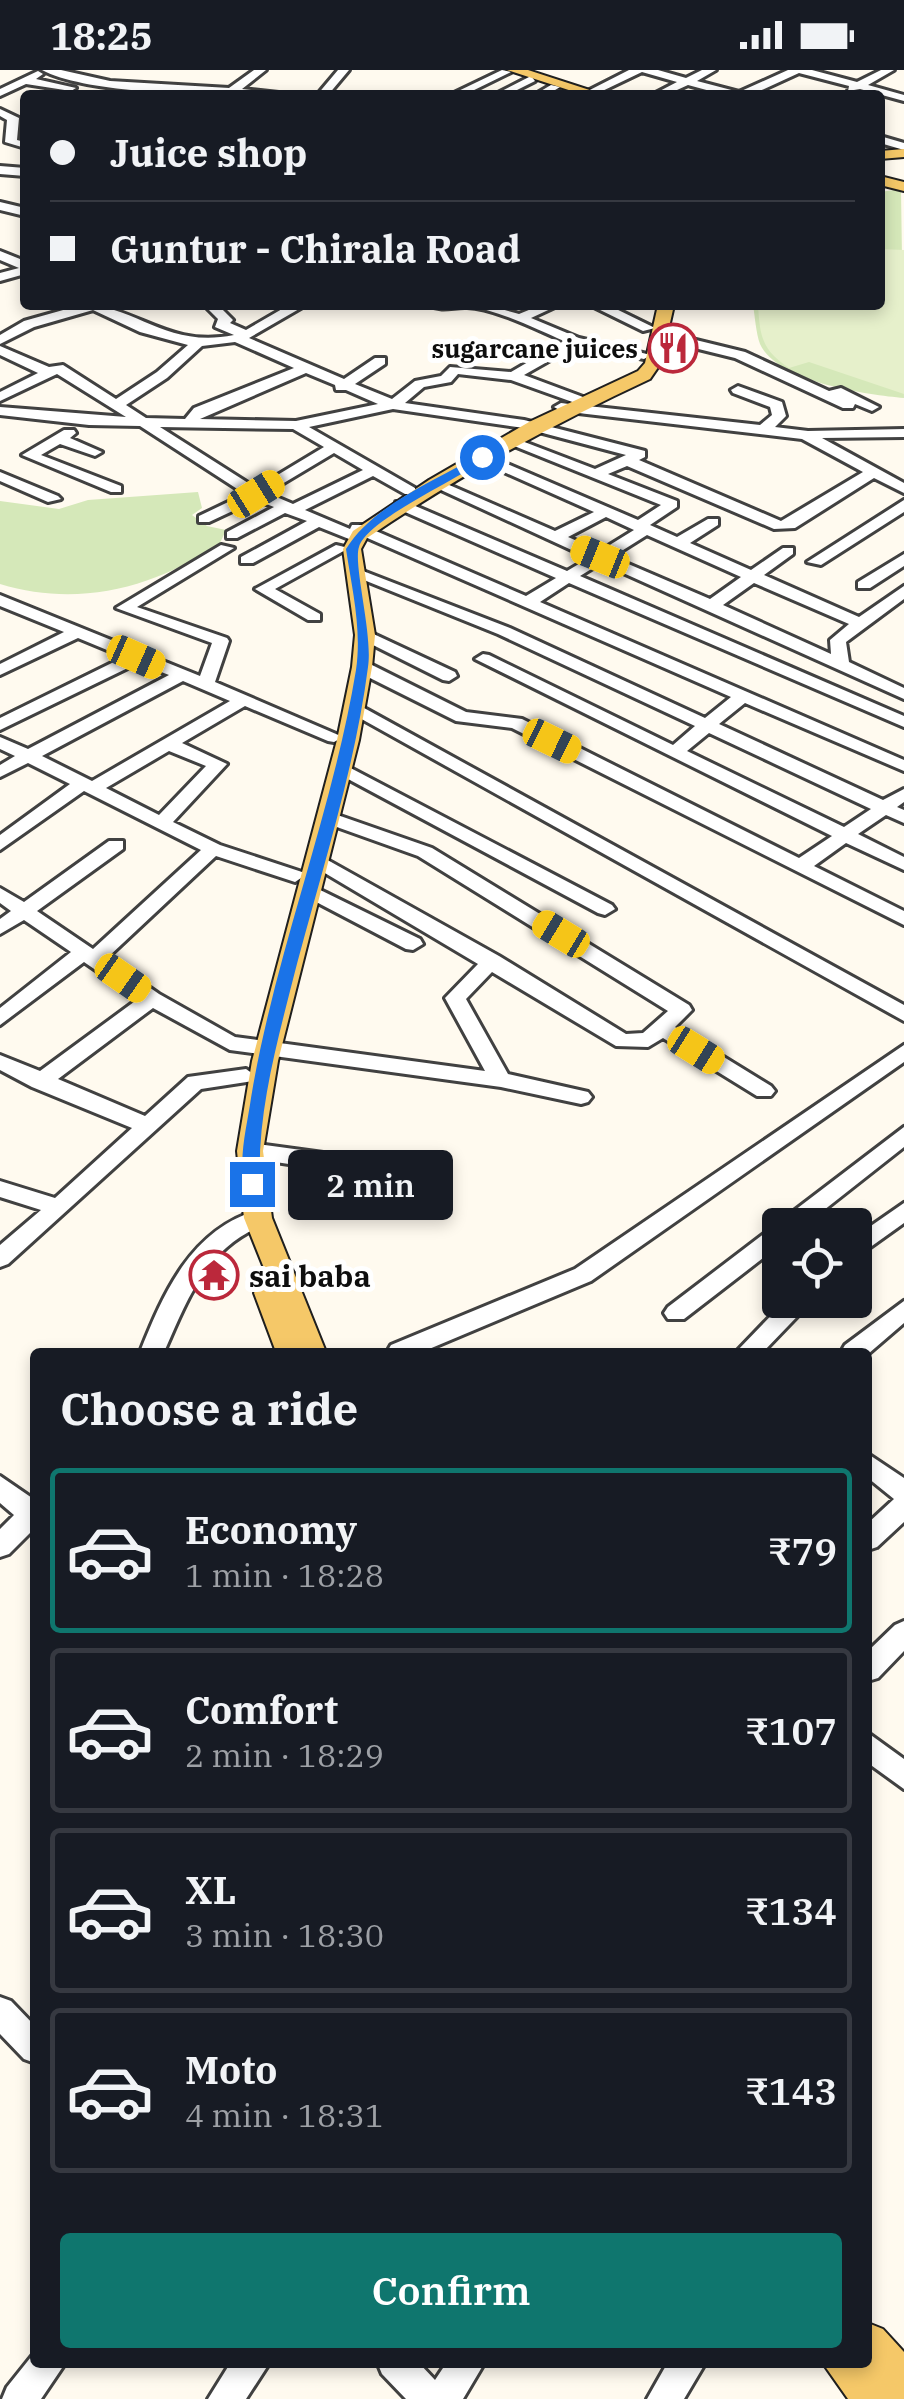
<!DOCTYPE html>
<meta charset="utf-8">
<style>
:root{--surface:#171b24;--page:#242831;--text:#f1f3f6;--muted:#9ea1a6;--line:#363941;--accent:#0f766e}
body{margin:0;font-family:"IBM Plex Serif",serif;background:var(--page);color:var(--text);height:100vh;display:flex;flex-direction:column;font-size:38px;white-space:nowrap}
*{box-sizing:border-box;margin:0}
p{font-size:32px;color:var(--muted)}
.icon{flex:none;width:55px;height:55px;fill:none;stroke:currentColor;stroke-width:2;stroke-linecap:round;stroke-linejoin:round}
.map{position:relative;flex:1;overflow:hidden}
.side{position:absolute;left:30px;top:1278px;width:842px;height:1020px;display:flex;flex-direction:column;background:var(--surface);border-radius:10px;box-shadow:0 5px 15px #0003}
.side>*{flex:none}
.hud{position:absolute;left:20px;top:20px;width:865px;height:220px;border-radius:10px;box-shadow:0 5px 15px #0003;display:grid;align-content:center;height:220px;padding:0 30px;background:var(--surface)}
.tools{position:absolute;left:762px;top:1138px;display:grid;gap:20px}
.tools a{display:grid;place-items:center;width:110px;height:110px;border-radius:10px;background:var(--surface);box-shadow:0 5px 15px #0003;font-size:50px}
.end{position:absolute;width:45px;height:45px;margin:-22px;border:12px solid #1a73e8;background:#fff;box-shadow:0 0 0 5px #fff}
.from{border-radius:50%}
.bubble{position:absolute;height:70px;border-radius:10px;background:var(--surface);box-shadow:0 5px 15px #0003;font-size:32px;font-weight:600;line-height:70px;text-align:center}
.car{position:absolute;width:30px;height:60px;margin:-30px -15px;border-radius:12px;box-shadow:0 0 8px 2px #0007;background:linear-gradient(#f5c518 24%,#345 0 40%,#f5c518 0 76%,#345 0 86%,#f5c518 0)}
.hud b{display:flex;align-items:center;gap:35px;height:95px;font-size:38px}
.hud b+b{border-top:2px solid var(--line)}
.hud i{width:25px;height:25px;background:var(--text)}
ul{padding:0;list-style:none}
li{display:flex;align-items:center;gap:30px;height:165px;margin:0 20px 15px;padding:0 10px;border:5px solid var(--line);border-radius:10px}
li div{flex:1}
li b{display:block;font-size:38px}
li em{font-style:normal;font-weight:600}
li.selected{border-color:var(--accent)}
li>.icon{width:90px;height:90px;stroke-width:1.5}
h2{padding:0 30px;font-size:45px;line-height:120px}
.primary-button{display:flex;gap:20px;margin-top:auto;padding:20px 30px}
.primary-button a{flex:1;height:115px;border-radius:10px;background:var(--accent);color:#fff;font-size:40px;font-weight:600;line-height:115px;text-align:center}
.status{display:flex;justify-content:space-between;align-items:center;height:70px;padding:0 50px;background:var(--surface);direction:ltr}
.status svg{height:28px;fill:currentColor}
.map>svg:first-child{display:block}
</style>
<div class="status"><b>18:25</b><svg viewBox="0 0 49 12"><path d="M0 12V9h3v3zM5 12V6h3v6zM10 12V3h3v9zM15 12V0h3v12zM26 1h20v11H26zM47 4h2v5h-2z"/></svg></div>
<div class="map">
<svg width="904" height="2329" viewBox="0 0 904 2329">
<rect width="100%" height="100%" fill="#fffaef"/>
<path fill="#d5e8b9" d="M901,119L904,328C867,325 777,312 760,274C756,263 755,247 753,235H880V122Z
M198,422L202,438L192,445L207,456L226,460L220,473C155,518 78,538 0,514V431L59,439L88,430Z"/>
<path fill="#e6f0cb" d="M880,179L904,180V324L809,292L789,298C762,280 760,267 758,235H880Z"/>
<g fill="none" stroke-linecap="round" stroke-linejoin="round">
<g stroke="#414141" stroke-width="6">
<path id="minor" d="M42,0H61L110,11L229,18L254,0H266L242,19L297,25C236,25 93,27 42,0Z
M338,0H349L328,25H317Z
M502,0L511,2L464,25H450Z
M629,0H658L686,8L702,0H716L697,11L739,22L788,0H812L857,12L881,0H894L868,15L904,25V31L860,19L848,21L849,16L799,3L751,25H725L688,15L666,25H652L677,12L642,2L594,25H580Z
M38,1L43,4L36,9L76,18L71,21L26,14L0,26V19Z
M531,6L535,11L507,25H494Z
M551,15L560,17L547,25H534Z
M0,39L19,48L17,70L25,72V78L5,72L7,50L0,46Z
M880,66L904,73V80L880,73Z
M0,96L25,98V106L0,104Z
M0,132L25,138V146L0,140Z
M0,181L25,191V204L0,211V203L19,198L0,190Z
M81,235C137,235 166,279 234,265L215,257L218,249L204,235H218L233,250L230,253L246,260L289,235H306L249,268L344,309L375,288H385V294L355,314L392,329L415,311L441,306L450,297L511,302L564,271C538,260 495,238 467,237C455,236 442,242 429,235H487L519,244L541,235H559L531,248L579,268L651,285L644,289L577,275L524,305L583,327V333L578,334L511,310L458,304L451,312L424,317L405,333L524,350L645,381V387L639,390L781,451L863,402L802,369L561,341L554,337L561,333L760,355L772,345L770,337L733,323L731,320L738,316L782,332L786,346L775,357L808,361L904,359V367L822,368L904,413V423L874,408L795,458L774,459L627,396L608,404L677,431V437L650,455L677,467L708,449H718V455L690,473L751,500L783,478H793V484L764,505L859,547L904,516V529L846,572L849,592L904,618V629L601,493L580,506L904,646V657L569,513L540,532L904,690V701L745,633L719,654L883,730L904,719V732L897,737L904,740V753L886,745L858,764L904,787V800L846,773L814,796L904,841V855L512,658L456,651L356,601V593H368L466,642L522,649L799,788L832,766L475,589L483,584L489,585L673,675L695,656L498,564L349,504L363,501L510,558L705,648L731,627L356,463L349,469L319,457L253,493H241V487L307,451L285,443L237,468H227V462L274,437L256,430L209,452H199V446L245,424L140,356L89,355L0,345V337L126,347L57,304L0,331V322L38,303L0,285V276L49,297L63,295L116,329L157,302L188,275L140,262L93,240L34,257L0,274V265L24,251ZM235,272L294,298L194,338L185,349L146,348L126,335L167,308L202,276ZM306,303L335,315L336,320H346L378,334L296,351L200,349ZM393,339L524,358L626,385L595,399L514,368L502,371L661,435L638,450L482,383L477,384V390L594,442L555,461L440,411L428,414L589,488L567,501L406,432H396V438L556,508L526,526L362,455H352L350,459L305,440L373,406L405,424H415V418L309,357ZM160,357L293,359L324,377L256,418ZM334,383L363,400L293,434L267,423ZM606,447L634,460L600,481L568,467ZM647,465L741,507L710,529L612,487ZM754,513L849,554L830,570L831,584L723,535ZM709,663L871,739L844,757L687,681Z
M590,235H608L655,258L643,261Z
M659,261L745,282L829,321L841,318L879,337L872,341L855,334L853,338H843L735,288L654,268V262Z
M64,360H74L76,363L70,368L102,382L95,386L60,374L41,385L121,416V422H111L22,385Z
M0,402L58,426L61,429L48,432L0,411Z
M904,430V442L821,495L807,492Z
M221,475L234,478L137,537L227,568L229,571L215,612L343,667L334,672L328,671L245,636L182,673L227,694L173,752L220,775L302,802L304,806L295,812L216,786L107,888L159,924L235,967L485,1001L445,928L478,894L308,793V785L315,783L499,886L626,964L643,963L668,941L418,786L320,751V743L326,741L432,778L689,935L692,940L675,957L771,1016L775,1021L771,1026H757L663,968L648,977L616,976L492,902L466,929L508,1004L588,1022L592,1027L588,1032L581,1034L501,1017L230,980L153,938L58,1009L145,1046L188,1007L246,999L256,1006L253,1011L201,1019L8,1194L0,1197V1175L41,1140L0,1127V1111L55,1128L132,1058L32,1017L0,1000V985L40,1001L138,929L84,892L0,955V938L71,882L24,850L0,864V849L11,841L0,833V818L24,832L109,771H123V779L37,841L93,879L201,780L84,721L0,780V765L70,714L28,693L0,707V695L15,686L0,679V667L28,679L169,605L138,593L0,660V648L124,587L78,568L0,605V594L64,562L0,536V525L200,606L212,573L116,538ZM183,611L230,631L92,711L42,686ZM169,681L206,696L159,745L106,718Z
M336,475L349,478L275,519L320,544V550H308L255,519Z
M904,484V496L870,518H858V512Z
M365,560L455,602L457,606L449,611L443,610L359,568V562Z
M355,633L904,935V951L349,642V634Z
M341,693L612,835L615,839L605,845L598,843L335,702L332,698Z
M308,814L420,869L423,874L413,880L406,879L301,824L299,820Z
M904,975V992L591,1211L422,1282H387L391,1275L575,1199Z
M904,1057V1077L805,1155H780V1175L684,1249H668L664,1243L668,1237Z
M250,1073L338,1085L401,1110L404,1116L393,1124L335,1101L242,1087L239,1081L242,1075Z
M904,1133V1153L855,1188V1167Z
M258,1140L266,1142L269,1148L266,1154C206,1177 188,1228 164,1282H140C164,1222 191,1160 258,1140Z
M786,1230H813L763,1282H736Z
M904,1231V1253L868,1284L841,1282L845,1275Z
M868,1384L904,1408V1452L877,1477L868,1480V1453L894,1429L868,1408Z
M0,1406L35,1430V1458L9,1484L0,1487V1459L14,1445L0,1433Z
M904,1551V1581L878,1608L868,1611V1581L895,1555Z
M868,1663L904,1689V1719L868,1693Z
M0,1927L11,1931L35,1956V1993L24,1989L0,1964Z
M35,2282V2292H66L41,2329H2L7,2317Z
M231,2292H270L246,2329H208Z
M377,2292H418L435,2310L447,2292H485L463,2329H406L382,2304Z
M668,2292H706L684,2329H647Z"/>
</g>
<g stroke="#1f1f1f" stroke-width="4">
<path id="major" d="M507,0H528L605,25H584Z
M904,79V87L880,89V81Z
M880,106L904,112V121L880,115Z
M658,235H674L661,293L650,309C551,355 458,406 367,468L361,479L375,565L372,597L359,670L278,991L263,1081L272,1148L326,1282H276L254,1223L258,1215L270,1213L244,1148L237,1081L252,991L337,670L352,597L355,565L343,479L353,461L429,410L529,352L638,301L645,293Z
M868,2253L883,2259L904,2282V2329H848L822,2292H868Z"/>
</g>
<use href="#minor" fill="#fff" fill-rule="evenodd"/>
<use href="#major" fill="#f5c868" fill-rule="evenodd"/>
</g>
<path fill="#1a73e8" d="M479,385L488,387C462,408 367,449 359,477C353,494 373,565 368,597C354,706 317,814 290,921C274,984 257,1049 260,1114L246,1118C237,1091 247,1057 251,1028C275,883 332,745 356,600C362,559 352,519 346,479C373,435 435,411 479,385Z"/>
<defs>
<g id="restaurant-ring" transform="scale(2.5)"><circle r="9.5" fill="#fff" stroke="#bb283b" stroke-width="1.5"/><path d="M-5-6h1v4h1v-4h1v4h1v-4h1v5L-1.5 .5V6h-2V.5L-5-1ZM5-6V6H3V1.5H1.5Q1.5-4 5-6Z" fill="#bb283b"/></g>
<g id="temple-ring" transform="scale(2.5)"><circle r="9.5" fill="#fff" stroke="#bb283b" stroke-width="1.5"/><path d="M0-6L5-2H3V0L6.5 2.5H4V6H1.5V3h-3V6H-4V2.5H-6.5L-3 0V-2H-5Z" fill="#bb283b"/></g>
</defs>
<g fill-rule="evenodd">
<use href="#restaurant-ring" x="673" y="278"/>
<use href="#temple-ring" x="214" y="1205"/>
</g>
<g text-anchor="middle" dominant-baseline="central" stroke-width="10" stroke-linejoin="round" paint-order="stroke">
<g font-size="25" font-weight="bold" fill="#0e0e0e" stroke="#fff" text-anchor="end">
<text x="638" y="278">sugarcane juices</text>
</g>
<g font-size="30" font-weight="bold" fill="#0e0e0e" stroke="#fff" text-anchor="start">
<text x="249" y="1205">sai baba</text>
</g>
</g>
</svg>
<div class="tools">
<a><svg class="icon" aria-label="locate" viewBox="0 0 24 24"><circle cx="12" cy="12" r="6"/><path d="M12 2v4M12 18v4M2 12h4M18 12h4"/></svg></a>
</div>
<i class="end from" style="left:482px;top:387px"></i>
<i class="end" style="left:252px;top:1114px"></i>
<div class="bubble" style="left:288px;top:1080px;width:165px">2 min</div>
<i class="car" style="left:256px;top:424px;rotate:58deg"></i>
<i class="car" style="left:600px;top:487px;rotate:292deg"></i>
<i class="car" style="left:136px;top:587px;rotate:114deg"></i>
<i class="car" style="left:552px;top:671px;rotate:116deg"></i>
<i class="car" style="left:561px;top:864px;rotate:301deg"></i>
<i class="car" style="left:123px;top:908px;rotate:125deg"></i>
<i class="car" style="left:696px;top:980px;rotate:122deg"></i>
<div class="hud">
<b><i class="from"></i>Juice shop</b>
<b><i></i>Guntur - Chirala Road</b>
</div>
<section class="side">
<h2>Choose a ride</h2>
<ul>
<li class="selected"><svg class="icon" aria-label="car" viewBox="0 0 24 24"><path d="M5 17H2v-5l4-1 3-4h7l3 4 3 1v5h-3M9 17h6M6 11h13"/><circle cx="7" cy="17" r="2"/><circle cx="17" cy="17" r="2"/></svg><div><b>Economy</b><p>1 min · 18:28</p></div><em>₹79</em></li>
<li><svg class="icon" aria-label="car" viewBox="0 0 24 24"><path d="M5 17H2v-5l4-1 3-4h7l3 4 3 1v5h-3M9 17h6M6 11h13"/><circle cx="7" cy="17" r="2"/><circle cx="17" cy="17" r="2"/></svg><div><b>Comfort</b><p>2 min · 18:29</p></div><em>₹107</em></li>
<li><svg class="icon" aria-label="car" viewBox="0 0 24 24"><path d="M5 17H2v-5l4-1 3-4h7l3 4 3 1v5h-3M9 17h6M6 11h13"/><circle cx="7" cy="17" r="2"/><circle cx="17" cy="17" r="2"/></svg><div><b>XL</b><p>3 min · 18:30</p></div><em>₹134</em></li>
<li><svg class="icon" aria-label="car" viewBox="0 0 24 24"><path d="M5 17H2v-5l4-1 3-4h7l3 4 3 1v5h-3M9 17h6M6 11h13"/><circle cx="7" cy="17" r="2"/><circle cx="17" cy="17" r="2"/></svg><div><b>Moto</b><p>4 min · 18:31</p></div><em>₹143</em></li>
</ul>
<div class="primary-button"><a>Confirm</a></div>
</section>
</div>
